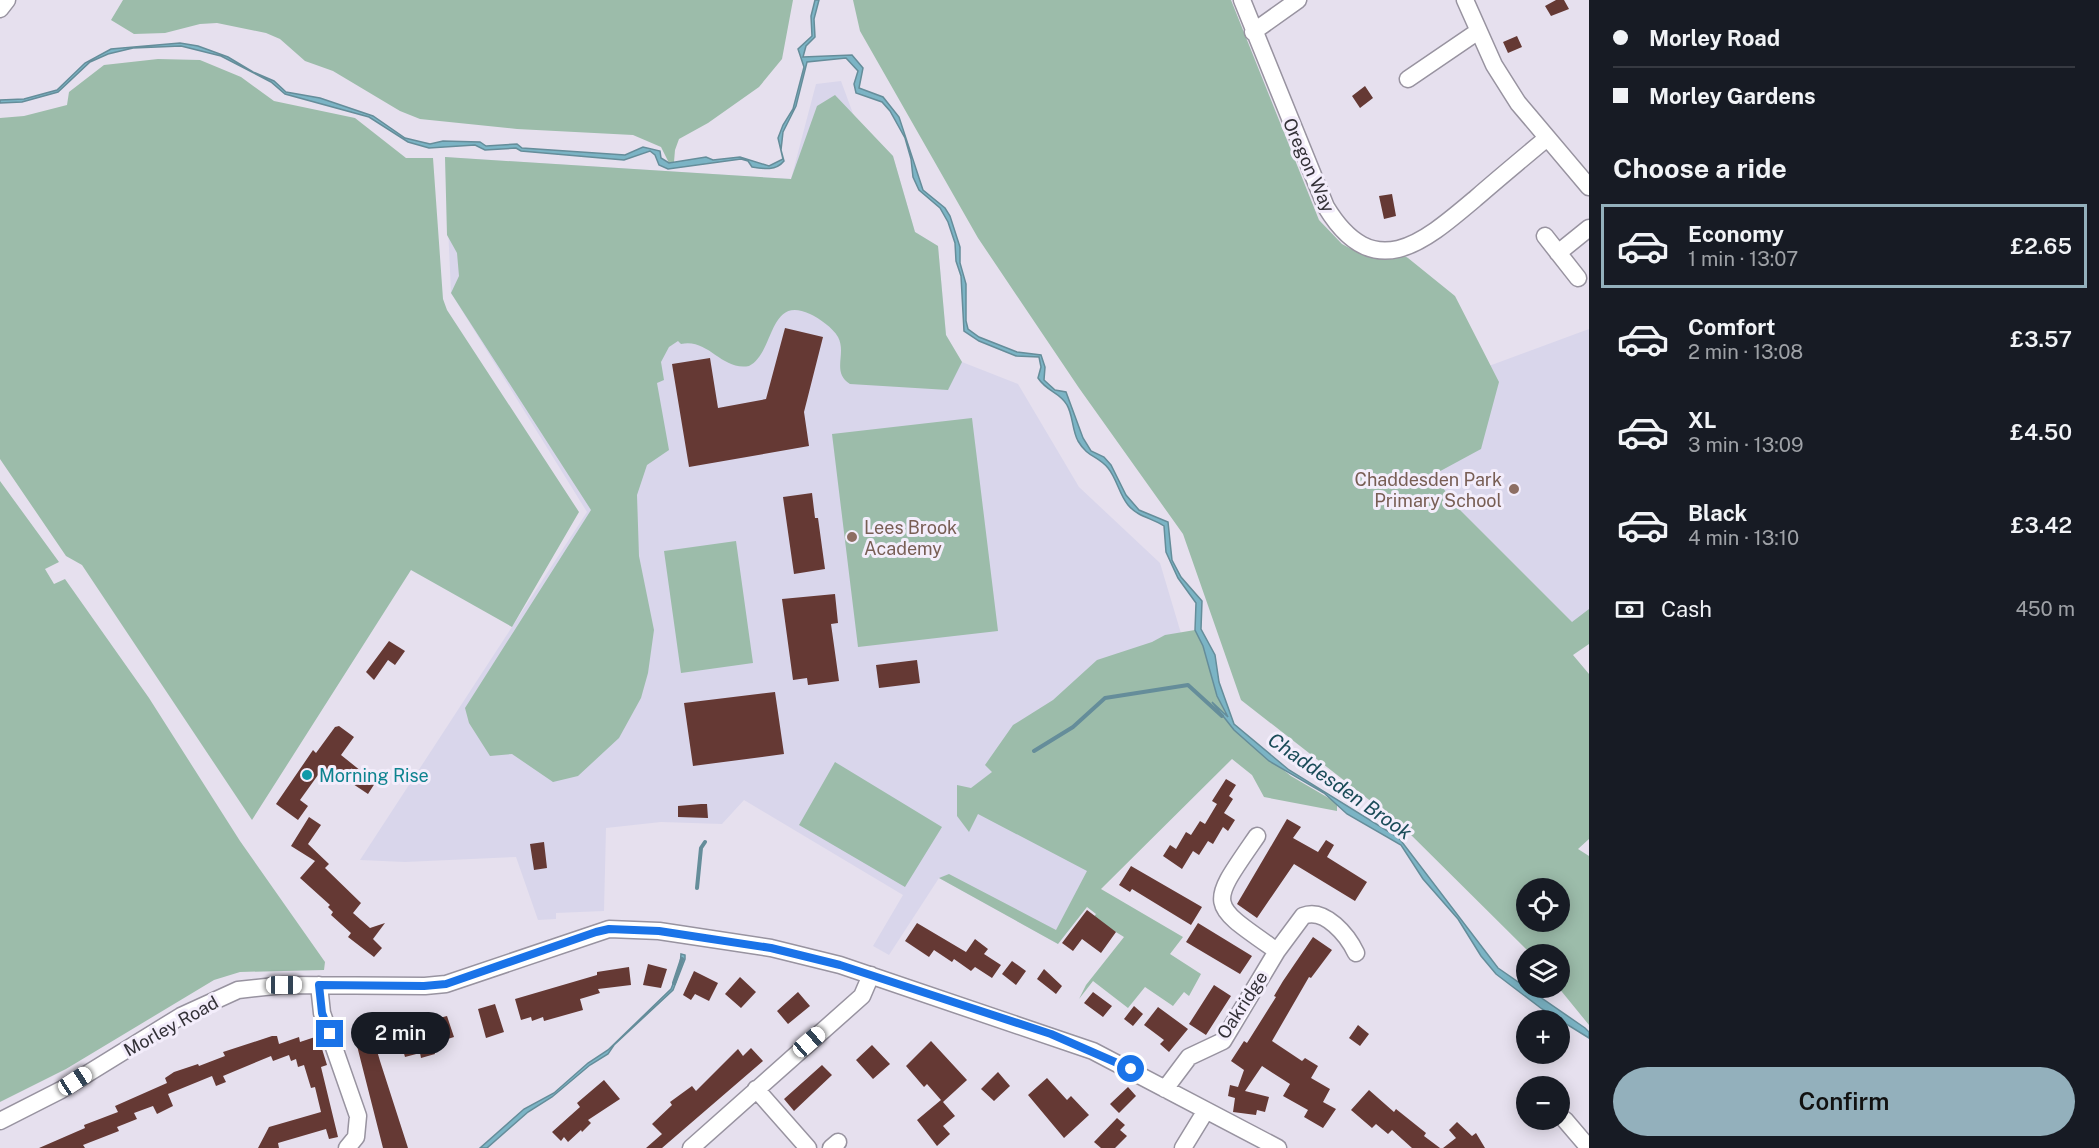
<!DOCTYPE html>
<meta charset="utf-8">
<style>
:root{--surface:#171b24;--page:#242831;--text:#f1f3f6;--muted:#9ea1a6;--line:#363941;--accent:#93b0bc}
body{margin:0;font-family:"Public Sans",sans-serif;background:var(--page);color:var(--text);height:100vh;display:flex;flex-direction:column;font-size:22px;white-space:nowrap}
*{box-sizing:border-box;margin:0}
p{font-size:20px;color:var(--muted)}
.icon{flex:none;width:33px;height:33px;fill:none;stroke:currentColor;stroke-width:2;stroke-linecap:round;stroke-linejoin:round}
.map{position:relative;flex:1;overflow:hidden}
.drawer{display:flex;flex-direction:column;background:var(--surface);width:510px}
.drawer>*{flex:none}
.top-card{display:grid;align-content:center;height:132px;padding:0 24px;background:var(--surface)}
.controls{position:absolute;left:1516px;top:878px;display:grid;gap:12px}
.controls a{display:grid;place-items:center;width:54px;height:54px;border-radius:50%;background:var(--surface);box-shadow:0 3px 15px #0003;font-size:30px}
.end{position:absolute;width:27px;height:27px;margin:-14px;border:8px solid #1a73e8;background:#fff;box-shadow:0 0 0 3px #fff}
.from{border-radius:50%}
.bubble{position:absolute;height:42px;border-radius:21px;background:var(--surface);box-shadow:0 3px 15px #0003;font-size:20px;font-weight:600;line-height:42px;text-align:center}
.car{position:absolute;width:18px;height:36px;margin:-18px -9px;border-radius:8px;box-shadow:0 0 4px 2px #0007;background:linear-gradient(#fff 24%,#345 0 40%,#fff 0 76%,#345 0 86%,#fff 0)}
.top-card b{display:flex;align-items:center;gap:21px;height:57px;font-size:22px}
.top-card b+b{border-top:2px solid var(--line)}
.top-card i{width:15px;height:15px;background:var(--text)}
ul{padding:0;list-style:none}
li{display:flex;align-items:center;gap:18px;height:84px;margin:0 12px 9px;padding:0 12px;border:3px solid transparent;border-radius:0px}
li div{flex:1}
li b{display:block;font-size:22px}
li em{font-style:normal;font-weight:600}
li.current{border-color:var(--accent)}
li>.icon{width:54px;height:54px;stroke-width:1.5}
h2{padding:0 24px;font-size:27px;line-height:72px}
.pay{display:flex;align-items:center;gap:15px;height:66px;padding:0 24px;font-size:22px}
.pay p{margin-inline-start:auto}
.primary-button{display:flex;gap:12px;margin-top:auto;padding:12px 24px}
.primary-button a{flex:1;height:69px;border-radius:36px;background:var(--accent);color:#111;font-size:24px;font-weight:600;line-height:69px;text-align:center}
main{display:flex;flex:1;min-height:0}
.map>svg:first-child{display:block}
</style>
<main>
<div class="map">
<svg width="1589" height="1148" viewBox="0 0 1589 1148">
<rect width="100%" height="100%" fill="#e6e0ee"/>
<path fill="#d9d6eb" d="M841,81L855,119L893,156L915,232L938,246L946,335L962,362L1018,384L1079,487L1160,563L1203,707L1100,889L1058,944L939,878L889,955L873,946L903,895L744,800L722,824L661,822L606,828L604,911L556,913V919L538,920L516,857L405,862L360,860L587,512L451,293L445,157L791,179L816,84Z
M1589,329V644L1454,517L1423,460L1478,370Z"/>
<path fill="#9cbcaa" fill-rule="evenodd" d="M123,0H793L782,59L759,87L708,123L679,139L675,150L674,162L669,163L661,147L633,135L517,129L420,119L400,111L333,71L305,61L280,39L266,33L217,23L200,24L165,33L134,34L111,20Z
M853,0H1231L1319,220L1342,244L1357,252L1373,256L1401,254L1408,258L1455,296L1499,382L1481,449L1433,475L1459,509L1572,622L1589,609V644L1573,655L1589,674V839L1578,849L1589,856V1025L1558,987L1560,954H1531L1400,824L1241,700L1183,534L1079,388L978,238L860,31ZM1527,888H1560V921H1527Z
M158,59L200,60L241,77L274,101L355,118L406,158H433L443,299L447,310L579,512L512,627L411,570L252,820L82,565L66,556L0,459V118L24,116L67,105L69,92L104,65Z
M835,95L893,156L915,232L938,246L946,335L962,362L948,390L850,384C831,372 847,354 838,337C833,328 819,318 810,314C768,294 775,353 749,366C721,371 709,338 681,344L678,341L669,347L661,362L664,380L657,383L669,450L647,465L637,495L639,556L654,630L648,673L641,698L619,738L578,776L553,782L512,754L490,756L469,723L465,708L591,510L451,293L459,276L457,253L447,235L445,157L791,179L817,106Z
M972,418L998,631L858,647L832,434Z
M0,481L59,562L45,569L54,584L65,579L149,698L240,841L325,962L324,970L240,972L214,980L66,1069L0,1102Z
M736,541L753,663L681,673L664,551Z
M1195,630L1203,646L1217,696L1228,718L1213,704L1242,737L1291,776L1337,803V811L1264,797L1252,775L1232,759L1101,889L1183,937L1170,954L1201,974L1189,996L1184,992L1173,1006L1145,987L1128,1008L1093,981L1079,999L1086,985L1124,937L1093,918L1096,914L1087,907L1058,944L939,878L949,874L1056,930L1087,871L978,814L969,832L957,816V785L971,788L992,772L985,765L1013,725L1053,700L1097,660L1152,642L1165,635Z
M835,762L942,827L905,887L799,825Z"/>
<path fill="#7bb4c5" stroke="#658d9a" stroke-width="1.5" d="M815,0H819L814,19L815,37L806,46L803,57L852,55L863,68L859,88L883,97L899,117L923,190L945,208L950,216L960,247V263L966,284V321L968,329L979,337L1017,352L1041,355L1045,367L1044,380L1055,390L1066,392L1083,438L1091,451L1104,457L1111,465L1126,495L1139,510L1168,522L1172,560L1181,577L1202,601L1201,629L1215,655L1219,682L1234,724L1289,770L1399,838L1498,968L1585,1028L1589,1032V1038L1542,1009L1496,974L1481,956L1458,919L1423,879L1401,845L1347,814L1324,793L1269,761L1234,730L1212,702L1228,717L1217,696L1203,646L1195,630L1196,603L1178,578L1166,552L1164,526C1152,518 1138,517 1128,505C1119,494 1117,479 1108,468C1097,455 1088,458 1078,441C1072,430 1073,415 1067,405C1060,392 1047,392 1038,378L1041,367L1039,357L1016,356L979,341L964,331L961,276L956,261L955,243L948,222L940,208L919,190L913,177L911,159L905,138L890,111L882,102L856,93L854,84L858,71L846,58L807,62L796,106L783,132L781,150L784,161C776,171 764,169 752,167L748,161L741,159L668,169L659,165L655,155L650,151L624,160L521,151L516,148L485,150L475,145L429,148L408,142L369,117L285,94L271,82L221,56L181,46L133,48L108,54L90,62L58,92L22,102L0,103V100L24,99L57,90L85,63L111,49L180,43L198,46L228,57L253,72L274,81L286,92L320,98L373,116L405,138L430,144L443,141L480,142L486,146L517,144L522,148L625,155L643,147L660,151L661,158L669,163L706,157L713,160L740,157L769,166L783,159L778,138L783,125L793,109L804,67L798,49L812,36L811,16Z
M681,954L685,955V959L673,990L614,1045L608,1054L590,1065L552,1097L528,1112L487,1148H480L524,1109L554,1093L588,1063L608,1050L671,989L680,966Z"/>
<g fill="none" stroke-linecap="round" stroke-linejoin="round">
<path stroke="#658d9a" stroke-width="4" d="M1034,751L1073,727L1105,698L1188,685L1222,716
M697,888L701,848L705,842
M674,983L682,959"/>
</g>
<path fill="#653934" d="M1556,0H1564L1569,9L1551,16L1545,6Z
M1517,36L1522,47L1508,53L1503,42Z
M1365,86L1373,98L1360,108L1352,96Z
M1392,194L1396,216L1384,219L1379,196Z
M785,328L823,337L804,412L809,446L689,467L672,364L710,358L718,408L766,399Z
M812,493L815,518H818L825,569L794,574L783,497Z
M835,594L838,623L831,624L839,681L808,685L807,678L793,680L782,599Z
M389,641L405,651L395,665L388,660L374,680L366,672Z
M917,660L920,683L879,688L876,665Z
M775,692L784,754L693,766L684,703Z
M339,726L354,737L341,755L366,775L369,771L379,777L368,794L347,780L344,783L323,768L300,800L308,806L298,820L276,804L313,750L316,753L335,727Z
M1226,779L1236,785L1229,796L1233,799L1224,813L1235,820L1228,831L1223,827L1213,844L1208,841L1199,855L1193,851L1182,869L1163,856L1170,845L1176,849L1186,832L1191,835L1200,821L1205,824L1217,804L1212,801Z
M701,804H707L708,818L678,817V806Z
M309,817L321,825L308,844L329,864L325,868L361,903L353,913L370,928L385,923L373,939L382,948L374,957L348,937L351,933L331,915L333,912L328,907L330,905L300,878L315,861L291,846Z
M1287,819L1301,827L1293,838L1318,852L1326,840L1334,845L1327,857L1367,882L1355,901L1294,864L1257,918L1237,904Z
M544,842L547,868L534,870L530,844Z
M1131,866L1202,907L1191,925L1132,889L1130,892L1119,885Z
M1087,910L1116,932L1101,953L1082,939L1073,951L1062,943Z
M917,923L966,952L975,939L988,949L984,954L1001,965L992,978L975,967L971,971L954,959L952,962L934,950L929,957L905,941Z
M1198,923L1252,956L1240,974L1186,942Z
M1313,937L1332,950L1311,978L1309,977L1272,1041L1302,1061L1305,1058L1318,1066L1311,1078L1330,1089L1323,1102L1336,1109L1323,1128L1304,1117L1308,1110L1283,1096L1290,1084L1262,1066L1245,1091L1269,1097L1265,1112L1257,1110L1256,1115L1233,1112L1235,1098L1228,1096L1230,1085L1238,1087L1244,1070L1231,1061L1244,1041L1247,1043L1276,997L1274,996L1283,981Z
M1012,961L1026,971L1016,985L1002,974Z
M648,964L667,969L661,988L643,985Z
M629,967L631,985L598,989L600,993L580,999L583,1010L544,1021L543,1017L532,1021L531,1017L521,1020L515,999L597,975V972Z
M1044,969L1062,986L1056,994L1037,979Z
M694,971L718,983L709,1001L695,994L691,1000L683,995Z
M740,977L756,992L741,1008L725,994Z
M1214,985L1231,996L1206,1035L1189,1024Z
M798,992L810,1006L788,1024L777,1011Z
M1093,992L1112,1006L1103,1017L1084,1003Z
M495,1004L504,1032L486,1038L478,1009Z
M1134,1006L1143,1014L1133,1026L1124,1019Z
M1158,1007L1188,1029L1169,1052L1160,1044L1164,1040L1144,1025Z
M447,1016L454,1037L432,1044L435,1054L421,1058L420,1053L405,1057L397,1029Z
M368,1020L380,1061L408,1148H383L354,1034L357,1032L355,1025Z
M1358,1025L1369,1034L1360,1046L1349,1038Z
M272,1036H277L279,1044L299,1037L300,1042L318,1036L327,1065L321,1067L338,1137L329,1139L326,1129L278,1143L279,1148H258L269,1127L321,1112L315,1087L311,1088L304,1065L298,1067L296,1059L291,1061L289,1055L273,1061L271,1056L223,1076L226,1082L216,1086L212,1076L168,1094L173,1106L157,1114L153,1106L134,1113L137,1119L117,1127L119,1131L83,1145L85,1148H39L85,1128L84,1125L118,1112L115,1106L167,1083L165,1078L174,1072L198,1064L199,1066L225,1056L223,1052Z
M931,1041L967,1080L943,1102L955,1116L943,1126L950,1134L937,1146L917,1120L941,1100L927,1084L924,1087L906,1066Z
M872,1045L890,1064L873,1079L856,1060Z
M751,1048L763,1061L662,1148H646L662,1134L652,1124L672,1105L670,1102L692,1086L696,1091L738,1049L743,1056Z
M822,1065L832,1075L794,1111L784,1099Z
M998,1072L1010,1086L994,1101L981,1089Z
M1047,1078L1067,1100L1071,1096L1089,1115L1064,1138L1028,1095Z
M604,1080L620,1099L588,1120L591,1123L582,1132L581,1130L568,1142L564,1137L561,1141L552,1132L580,1107L577,1103Z
M1128,1087L1136,1096L1119,1113L1110,1104Z
M1369,1090L1394,1112L1396,1109L1426,1133L1424,1136L1440,1148H1412L1392,1130L1388,1134L1376,1124L1372,1128L1351,1110Z
M1117,1118L1125,1125L1120,1130L1127,1136L1115,1148H1101L1094,1142Z
M1457,1122L1472,1136L1476,1133L1485,1148H1443L1456,1138L1449,1130Z"/>
<g fill="none" stroke-linecap="round" stroke-linejoin="round">
<g stroke="#9893a0" stroke-width="19">
<path id="minor" d="M1242,0L1326,207C1374,286 1424,242 1476,198C1499,178 1523,158 1547,138
M1465,0L1494,65L1518,103L1589,187
M0,9L7,0
M1253,32L1298,0
M1408,79L1477,32
M1545,236L1578,278
M1558,253L1589,228
M1257,836C1208,907 1207,902 1277,951
M319,985L322,1013L358,1116L356,1137L347,1148
M756,1089L808,1148
M1165,1089L1189,1057L1223,1041L1277,951L1303,916C1325,907 1348,936 1356,953
M1565,1120L1589,1148
M0,1121L61,1090L181,1016L238,990L284,985L425,986L446,984L609,929L659,931L771,948L840,965L1093,1051L1278,1148
M691,1148L862,996L871,975
M831,1148L838,1142
M1183,1148L1205,1112"/>
</g>
<use href="#minor" stroke="#fff" stroke-width="16"/>
</g>
<g fill="none" stroke-linecap="round" stroke-linejoin="round">
<path stroke="#1a73e8" stroke-width="8" d="M330,1034L322,1013L319,985L424,986L446,984L596,932L609,929L659,931L771,948L840,965L1051,1034L1131,1069"/>
</g>
<g fill="#8d6e63" stroke="#f3edfb" stroke-width="2">
<circle cx="1514" cy="489" r="6"/>
<circle cx="852" cy="537" r="6"/>
</g>
<circle fill="#0f9aa8" stroke="#f3edfb" stroke-width="2" cx="307" cy="775" r="6"/>
<g text-anchor="middle" dominant-baseline="central" stroke-width="6" stroke-linejoin="round" paint-order="stroke">
<g font-size="18" fill="#333137" stroke="#f3edfb">
<text transform="translate(1309 165) rotate(66)">Oregon Way</text>
<text transform="translate(1242 1005) rotate(-57)">Oakridge</text>
<text transform="translate(171 1026) rotate(-29)">Morley Road</text>
</g>
<g font-size="18" fill="#785e54" stroke="#f3edfb" text-anchor="end">
<text x="1502" y="479">Chaddesden Park<tspan x="1502" dy="21">Primary School</tspan></text>
<text x="864" y="527" text-anchor="start">Lees Brook<tspan x="864" dy="21">Academy</tspan></text>
</g>
<g font-size="18" fill="#0d838f" stroke="#f3edfb" text-anchor="start">
<text x="319" y="775">Morning Rise</text>
</g>
<g font-size="20" font-style="italic" fill="#1a4b58" stroke="#f3edfb">
<text transform="translate(1340 786) rotate(35)">Chaddesden Brook</text>
</g>
</g>
</svg>
<div class="controls">
<a><svg class="icon" aria-label="locate" viewBox="0 0 24 24"><circle cx="12" cy="12" r="6"/><path d="M12 2v4M12 18v4M2 12h4M18 12h4"/></svg></a>
<a><svg class="icon" aria-label="layers" viewBox="0 0 24 24"><path d="M12 4l9 5-9 5-9-5zM3 14l9 5 9-5"/></svg></a>
<a>+</a>
<a>−</a>
</div>
<i class="end from" style="left:1131px;top:1069px"></i>
<i class="end" style="left:330px;top:1034px"></i>
<div class="bubble" style="left:351px;top:1012px;width:99px">2 min</div>
<i class="car" style="left:284px;top:985px;rotate:90deg"></i>
<i class="car" style="left:809px;top:1042px;rotate:49deg"></i>
<i class="car" style="left:75px;top:1081px;rotate:57deg"></i>
</div>
<section class="drawer">
<div class="top-card">
<b><i class="from"></i>Morley Road</b>
<b><i></i>Morley Gardens</b>
</div>
<h2>Choose a ride</h2>
<ul>
<li class="current"><svg class="icon" aria-label="car" viewBox="0 0 24 24"><path d="M5 17H2v-5l4-1 3-4h7l3 4 3 1v5h-3M9 17h6M6 11h13"/><circle cx="7" cy="17" r="2"/><circle cx="17" cy="17" r="2"/></svg><div><b>Economy</b><p>1 min · 13:07</p></div><em>£2.65</em></li>
<li><svg class="icon" aria-label="car" viewBox="0 0 24 24"><path d="M5 17H2v-5l4-1 3-4h7l3 4 3 1v5h-3M9 17h6M6 11h13"/><circle cx="7" cy="17" r="2"/><circle cx="17" cy="17" r="2"/></svg><div><b>Comfort</b><p>2 min · 13:08</p></div><em>£3.57</em></li>
<li><svg class="icon" aria-label="car" viewBox="0 0 24 24"><path d="M5 17H2v-5l4-1 3-4h7l3 4 3 1v5h-3M9 17h6M6 11h13"/><circle cx="7" cy="17" r="2"/><circle cx="17" cy="17" r="2"/></svg><div><b>XL</b><p>3 min · 13:09</p></div><em>£4.50</em></li>
<li><svg class="icon" aria-label="car" viewBox="0 0 24 24"><path d="M5 17H2v-5l4-1 3-4h7l3 4 3 1v5h-3M9 17h6M6 11h13"/><circle cx="7" cy="17" r="2"/><circle cx="17" cy="17" r="2"/></svg><div><b>Black</b><p>4 min · 13:10</p></div><em>£3.42</em></li>
</ul>
<div class="pay"><svg class="icon" aria-label="cash" viewBox="0 0 24 24"><path d="M3 7h18v10H3z"/><circle cx="12" cy="12" r="2"/></svg>Cash<p>450 m</p></div>
<div class="primary-button"><a>Confirm</a></div>
</section>
</main>
